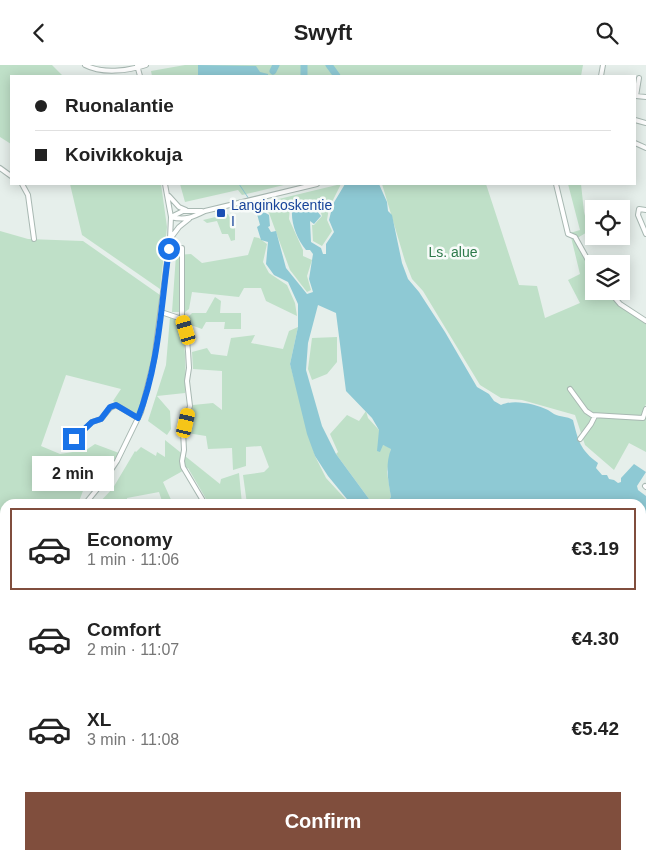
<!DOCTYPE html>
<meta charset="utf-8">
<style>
:root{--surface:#fff;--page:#f2f2f2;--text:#222;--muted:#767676;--line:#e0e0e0;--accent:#804e3d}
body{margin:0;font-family:Arial,sans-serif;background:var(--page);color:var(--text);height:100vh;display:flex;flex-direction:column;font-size:19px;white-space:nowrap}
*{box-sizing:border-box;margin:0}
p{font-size:16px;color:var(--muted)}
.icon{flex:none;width:28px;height:28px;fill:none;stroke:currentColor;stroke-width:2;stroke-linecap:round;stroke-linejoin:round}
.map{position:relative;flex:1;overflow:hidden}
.panel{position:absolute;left:0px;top:434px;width:646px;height:361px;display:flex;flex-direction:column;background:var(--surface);border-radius:15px 15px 0 0;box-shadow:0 2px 12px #0003}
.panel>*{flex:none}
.banner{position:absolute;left:10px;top:10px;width:626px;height:110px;border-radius:0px;box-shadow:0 2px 12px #0003;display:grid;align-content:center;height:110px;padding:0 25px;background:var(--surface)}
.tools{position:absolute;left:585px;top:135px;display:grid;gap:10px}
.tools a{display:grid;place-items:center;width:45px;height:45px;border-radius:0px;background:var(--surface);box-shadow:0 2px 12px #0003;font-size:25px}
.end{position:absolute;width:22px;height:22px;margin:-11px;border:6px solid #1a73e8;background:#fff;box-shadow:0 0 0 2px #fff}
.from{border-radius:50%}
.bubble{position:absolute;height:35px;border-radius:0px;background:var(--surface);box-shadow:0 2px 12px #0003;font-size:16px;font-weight:800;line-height:35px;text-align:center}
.car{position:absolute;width:15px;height:30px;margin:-15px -8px;border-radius:6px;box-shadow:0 0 4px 1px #0007;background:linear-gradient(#f5c518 24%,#345 0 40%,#f5c518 0 76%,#345 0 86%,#f5c518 0)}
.banner b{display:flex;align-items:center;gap:18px;height:48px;font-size:19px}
.banner b+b{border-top:1px solid var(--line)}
.banner i{width:12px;height:12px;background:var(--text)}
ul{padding:9px 0 0;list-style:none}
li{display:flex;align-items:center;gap:15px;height:82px;margin:0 10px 8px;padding:0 15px;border:2px solid transparent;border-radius:0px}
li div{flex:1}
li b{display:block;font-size:19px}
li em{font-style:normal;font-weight:800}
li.active{border-color:var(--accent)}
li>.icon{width:45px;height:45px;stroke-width:1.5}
.primary-button{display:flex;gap:10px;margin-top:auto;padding:10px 25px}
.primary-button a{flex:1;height:58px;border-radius:0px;background:var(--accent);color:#fff;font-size:20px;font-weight:800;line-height:58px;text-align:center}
header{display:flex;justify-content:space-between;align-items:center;height:65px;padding:0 25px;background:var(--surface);font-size:22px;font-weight:800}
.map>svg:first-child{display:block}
</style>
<header><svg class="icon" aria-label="back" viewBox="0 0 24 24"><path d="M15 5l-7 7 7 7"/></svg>Swyft<svg class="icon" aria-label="search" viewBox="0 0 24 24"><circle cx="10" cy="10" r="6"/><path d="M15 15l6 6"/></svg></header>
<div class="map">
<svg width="646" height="794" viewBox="0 0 646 794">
<rect width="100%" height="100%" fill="#e6efeb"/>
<path fill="#bfe0c8" d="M0,0H52L63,11H11V79L0,72Z
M185,0H583L581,11H152L151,6Z
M70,119H161L167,162L160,224L82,170Z
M180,119H288L242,130L238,125L185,137Z
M341,119L329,143L327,155L332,166L322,181L313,176L312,160H314L322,151L320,145L310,134L297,136L290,142L289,154L303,185V191L312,195L307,211L311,225L307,227L290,205L269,148L258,139Z
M382,119H486L519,220L537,221L545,253L580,238L568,215L580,209L570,168L580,165L568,119H581L584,147L589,166L574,175L594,210V226H606L619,240L646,258V339L641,351L646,349V387L629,378L614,405L585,380L575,350L522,335L501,333L480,320L423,226L412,214L405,196Z
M228,149L235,162V175L231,176L228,169H222L217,156L207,158L203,155Z
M0,166L28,174L83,176L160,230C156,270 150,311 137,349L113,336L121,324L66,310L41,381L60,389L86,385L95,379L119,388L105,408L89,410L78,439H5V521L0,526Z
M254,172L259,173L267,179L263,197L269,208L287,220L295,238L297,251L266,236L261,223H244L239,232L192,227L189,244L185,247H172L176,190L191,189L202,198L248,190Z
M215,232L221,236L220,248H241V264H224L225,257H206L202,264L188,259L187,253L192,248H206Z
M170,252L180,256C186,282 186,301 185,328L157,331L170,346L171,364L167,370L148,356L166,300Z
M298,262L290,299L315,391L326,413L350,439H272L269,436L247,439L243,410L264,407L269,402L261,381L246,382V401L233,405L232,383L208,384L206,371L187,368L193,340L213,338L222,345V306L193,304L192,287L207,283L211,289L227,291L231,273L255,270L251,278L283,284L289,266Z
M337,272V297L327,309L312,315L308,304L312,273Z
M366,346L368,353L379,365L383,380L391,383L387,407L391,432L386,439H375L369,434L336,389L338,387L330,369L347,350L359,356Z
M165,375L220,419L221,414L239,408L242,439H209L188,403L163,417L173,439H163L159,427L127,433V439H98L113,423L135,386L136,387L141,382L156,391L157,387L165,392Z
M0,617L5,634V737L0,718Z
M99,790H170V794H98Z"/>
<path fill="#8ec9d4" d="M198,0L256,1L260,7L268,9V11H198Z
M345,119H379L387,137L388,146L392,150L402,198L408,214L419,227L445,267L477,322L489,329L494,336L501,340C514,334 535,339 548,345C550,346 552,348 554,349C560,352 567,351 573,355C578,375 580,385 598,398L596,403L602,410H607L609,414L614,415L618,418L621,417V413L634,399L646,407L637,421L638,425L646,431V794H522L518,790L517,792L519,794H359L361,790H462L473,793L476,790H641V439H386L391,432C388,415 385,400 391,384L383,380L380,387L377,386L379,365L372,353L346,326L336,248L318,240L308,278L306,305L322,361L336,389L369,434L375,439H351L328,411L315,391L307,369L290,299L298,262V239L288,217L274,210L266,199L268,177L261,175L257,162L260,160L257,149L264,147L269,150L270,161L268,162L271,167L276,166L286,203L307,229L313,227L309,214L313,189L310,185H306C297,174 291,159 292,145L300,137L309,136L321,151L314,159L310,156L311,177L321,183L323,189H326V179L334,167L329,155L333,139Z"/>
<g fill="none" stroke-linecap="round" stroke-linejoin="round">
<path stroke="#8ec9d4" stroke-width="1" d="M239,119L253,140L260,148
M161,790V794"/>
<path stroke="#8ec9d4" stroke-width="7" d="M304,0V11
M329,0L337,11
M273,6L276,0"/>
<g stroke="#a8b8b2" stroke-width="6">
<path id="minor" d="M85,0C102,9 128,6 146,0
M137,0L140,11
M601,11L603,0
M636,31L639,13
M636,31L646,32
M635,55L646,58
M635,78L646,83
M0,103L11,111
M22,119L28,130L34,174
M556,119L568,169L575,172L594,206
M169,131L179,142L186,145
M646,145L639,144L638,150L646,169
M171,152C185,156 193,152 205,146L317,119
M171,152L183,146H202
M170,174L179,162L189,154
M609,226L620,239L646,256
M161,247L182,254L186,265L188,286L189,303L187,316L190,341L183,366L184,385L182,396L183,402L205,439
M182,254V183
M570,324L586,346L592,350L643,353L646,344
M580,374L591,359L595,351
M74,375L92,357L101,354L110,343L116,340L138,353
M645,421L646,422
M85,439L103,417L117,396L141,347L154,295L170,174L171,152L165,119
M0,533L5,527
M0,590L5,596
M276,794L278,790"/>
</g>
<g stroke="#c2cac8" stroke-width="8">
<path id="major" d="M0,735L5,753
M15,790L16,794"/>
</g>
<use href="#minor" stroke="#fff" stroke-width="4"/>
<use href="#major" stroke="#6aa596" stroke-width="5"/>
</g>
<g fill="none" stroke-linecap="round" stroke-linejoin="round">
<path stroke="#1a73e8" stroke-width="6" d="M74,374L92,357L101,354L110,342L116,340L138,353C159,300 161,240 169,184"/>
</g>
<rect fill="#1a4fb4" stroke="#f7fbf9" stroke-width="2" x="216" y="143" width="10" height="10" rx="2.5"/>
<g text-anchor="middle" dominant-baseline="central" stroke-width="5" stroke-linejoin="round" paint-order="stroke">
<g font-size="14" fill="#164399" stroke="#f7fbf9" text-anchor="start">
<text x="231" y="140">Langinkoskentie<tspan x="231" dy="16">I</tspan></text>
</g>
<g font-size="14" fill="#2d7a4b" stroke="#f7fbf9">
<text x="453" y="187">Ls. alue</text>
</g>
</g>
</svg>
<div class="tools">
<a><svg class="icon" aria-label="locate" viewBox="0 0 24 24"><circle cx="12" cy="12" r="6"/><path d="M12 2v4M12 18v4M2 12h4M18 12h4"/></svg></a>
<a><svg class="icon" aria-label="layers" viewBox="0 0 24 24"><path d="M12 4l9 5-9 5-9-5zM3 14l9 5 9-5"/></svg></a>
</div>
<i class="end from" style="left:169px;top:184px"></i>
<i class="end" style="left:74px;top:374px"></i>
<div class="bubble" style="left:32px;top:391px;width:82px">2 min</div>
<i class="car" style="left:186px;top:265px;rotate:343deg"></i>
<i class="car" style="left:186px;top:358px;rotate:13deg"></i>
<div class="banner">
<b><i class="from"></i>Ruonalantie</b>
<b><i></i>Koivikkokuja</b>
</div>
<section class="panel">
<ul>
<li class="active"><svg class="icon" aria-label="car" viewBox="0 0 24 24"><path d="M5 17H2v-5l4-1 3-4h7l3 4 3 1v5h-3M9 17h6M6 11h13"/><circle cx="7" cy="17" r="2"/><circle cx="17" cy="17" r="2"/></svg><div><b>Economy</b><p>1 min · 11:06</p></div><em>€3.19</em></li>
<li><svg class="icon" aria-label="car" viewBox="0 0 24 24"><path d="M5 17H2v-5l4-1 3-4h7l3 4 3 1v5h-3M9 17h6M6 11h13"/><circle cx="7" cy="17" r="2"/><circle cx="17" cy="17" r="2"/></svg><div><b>Comfort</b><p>2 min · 11:07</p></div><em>€4.30</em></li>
<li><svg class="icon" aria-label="car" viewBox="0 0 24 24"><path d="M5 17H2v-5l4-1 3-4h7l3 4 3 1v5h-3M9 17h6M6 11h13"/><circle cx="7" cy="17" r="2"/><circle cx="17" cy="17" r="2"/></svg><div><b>XL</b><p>3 min · 11:08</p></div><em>€5.42</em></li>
</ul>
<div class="primary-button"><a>Confirm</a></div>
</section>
</div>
